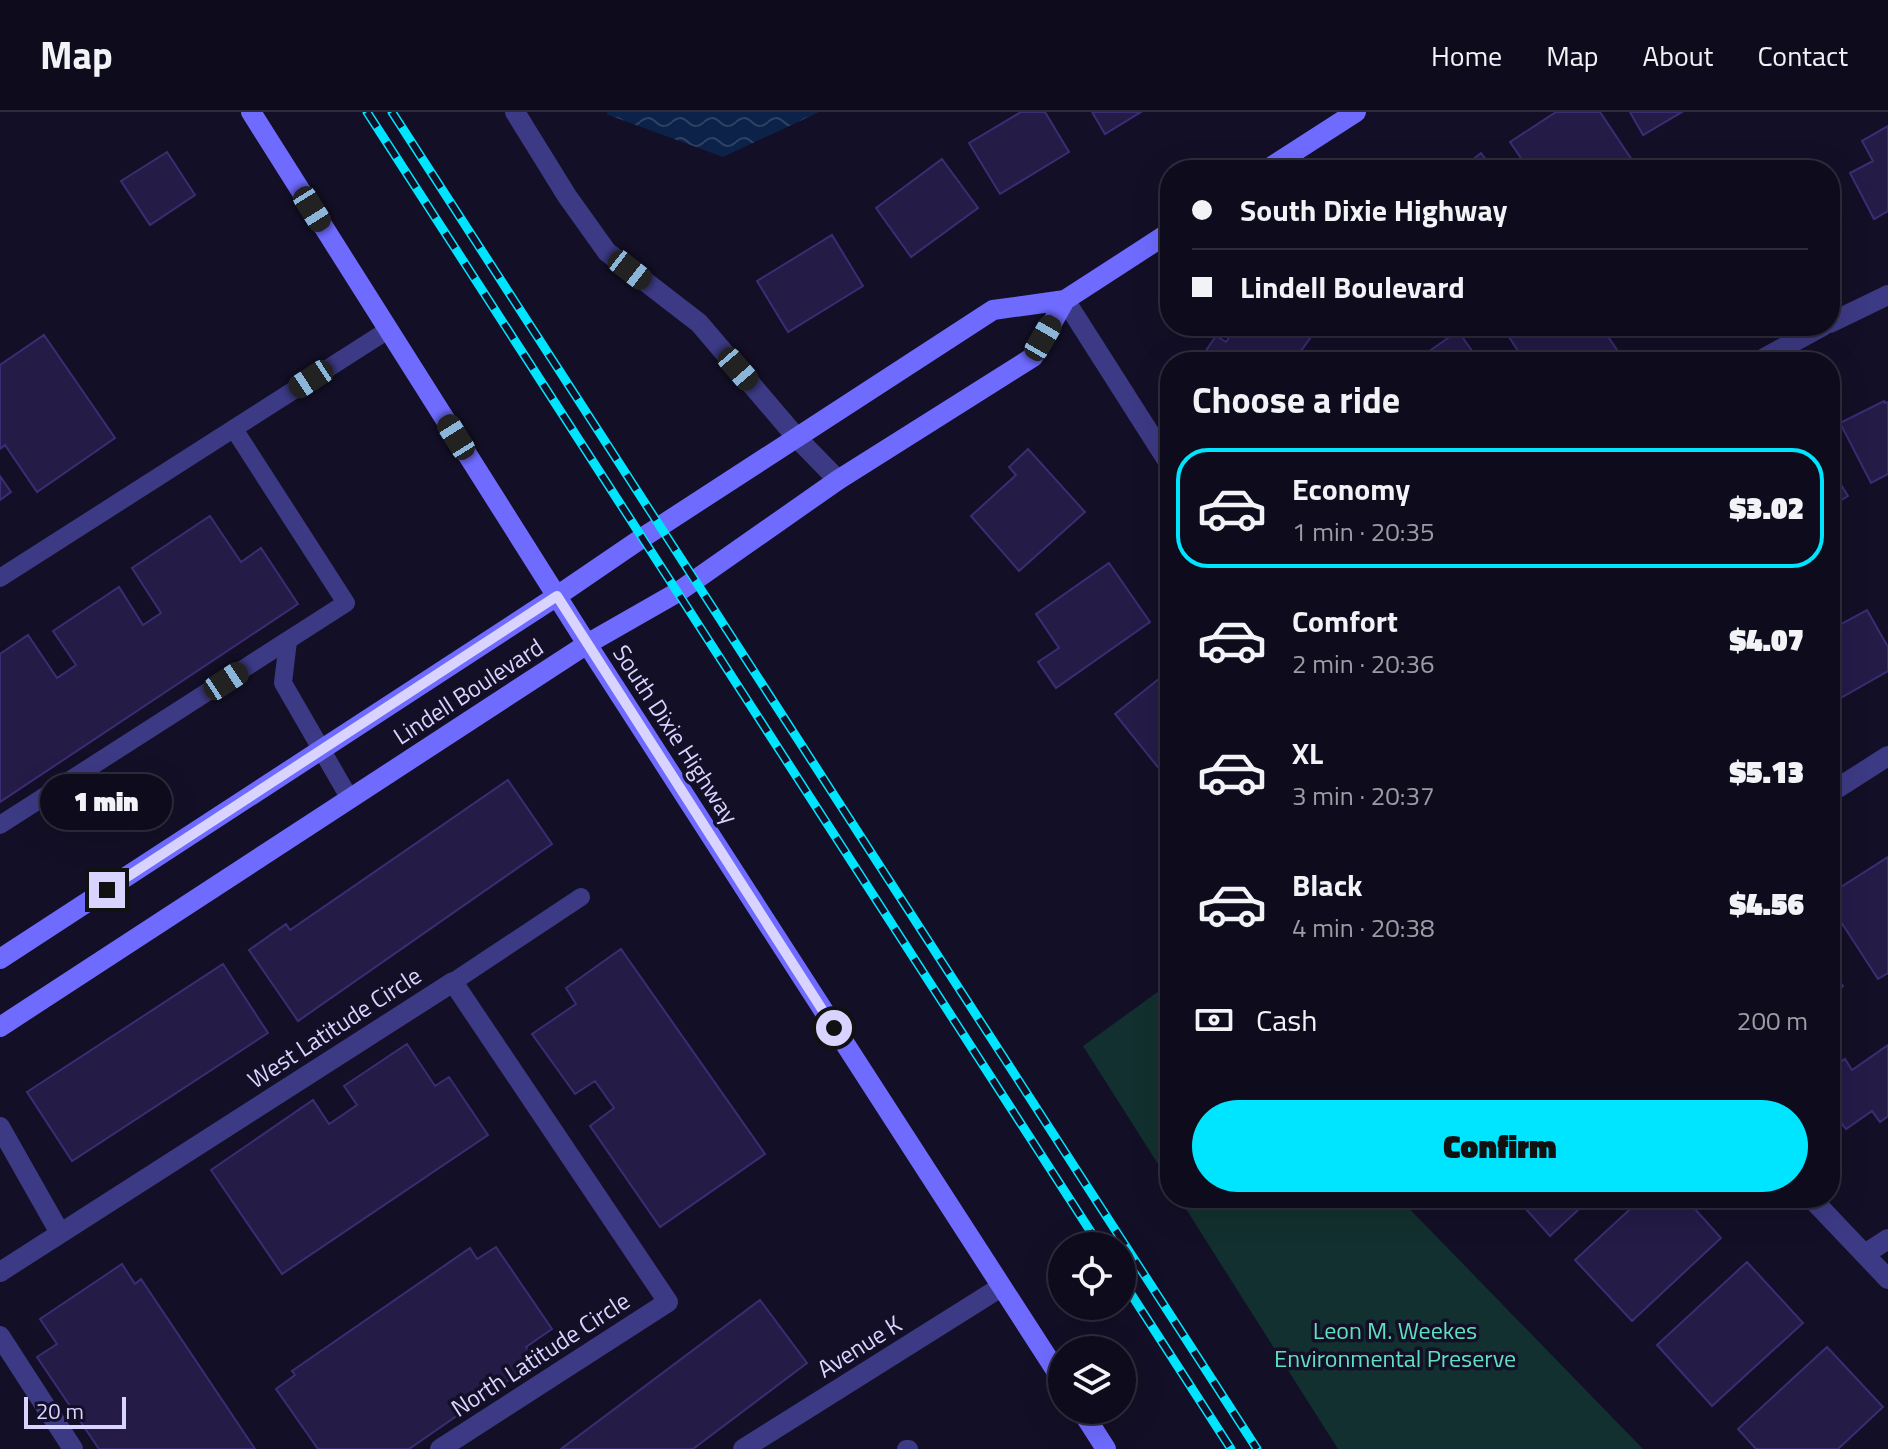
<!DOCTYPE html>
<meta charset="utf-8">
<style>
:root{--surface:#0e0b1c;--page:#1c1929;--text:#f1f3f6;--muted:#9b9ba3;--line:#2e2b3b;--accent:#00e5ff}
body{margin:0;font-family:"Titillium Web",sans-serif;background:var(--page);color:var(--text);height:100vh;display:flex;flex-direction:column;font-size:30px;white-space:nowrap}
*{box-sizing:border-box;margin:0}
p{font-size:26px;color:var(--muted)}
.icon{flex:none;width:44px;height:44px;fill:none;stroke:currentColor;stroke-width:2;stroke-linecap:round;stroke-linejoin:round}
.map{position:relative;flex:1;overflow:hidden}
.side{position:absolute;left:1160px;top:240px;width:680px;height:856px;display:flex;flex-direction:column;background:var(--surface);border-radius:32px;box-shadow:0 8px 32px #0002,0 0 0 2px var(--line)}
.side>*{flex:none}
.top-card{position:absolute;left:1160px;top:48px;width:680px;height:176px;border-radius:32px;box-shadow:0 8px 32px #0002,0 0 0 2px var(--line);display:grid;align-content:center;height:176px;padding:0 32px;background:var(--surface)}
.controls{position:absolute;left:1048px;top:1120px;display:grid;gap:16px}
.controls a{display:grid;place-items:center;width:88px;height:88px;border-radius:50%;background:var(--surface);box-shadow:0 8px 32px #0002,0 0 0 2px var(--line);font-size:40px}
.scale{position:absolute;left:24px;bottom:20px;width:102px;box-sizing:border-box;padding-left:8px;border:4px solid #d9d4ff;border-top:0;font-size:22px;line-height:28px;white-space:nowrap;color:#d9d4ff;-webkit-text-stroke:6px #130f26;paint-order:stroke}
.end{position:absolute;width:36px;height:36px;margin:-18px;border:10px solid #d9d4ff;background:#111;box-shadow:0 0 0 4px #111}
.from{border-radius:50%}
.bubble{position:absolute;height:56px;border-radius:28px;background:var(--surface);box-shadow:0 8px 32px #0002,0 0 0 2px var(--line);font-size:26px;font-weight:800;line-height:56px;text-align:center}
.car{position:absolute;width:24px;height:48px;margin:-24px -12px;border-radius:10px;box-shadow:0 0 6px 2px #0007;background:linear-gradient(#222 24%,#8ab4d8 0 40%,#222 0 76%,#8ab4d8 0 86%,#222 0)}
.top-card b{display:flex;align-items:center;gap:28px;height:76px;font-size:30px}
.top-card b+b{border-top:2px solid var(--line)}
.top-card i{width:20px;height:20px;background:var(--text)}
ul{padding:0;list-style:none}
li{display:flex;align-items:center;gap:24px;height:120px;margin:0 16px 12px;padding:0 16px;border:4px solid transparent;border-radius:32px}
li div{flex:1}
li b{display:block;font-size:30px}
li em{font-style:normal;font-weight:800}
li.selected{border-color:var(--accent)}
li>.icon{width:72px;height:72px;stroke-width:1.5}
h2{padding:0 32px;font-size:36px;line-height:96px}
.pay{display:flex;align-items:center;gap:20px;height:88px;padding:0 32px;font-size:30px}
.pay p{margin-inline-start:auto}
.button{display:flex;gap:16px;margin-top:auto;padding:16px 32px}
.button a{flex:1;height:92px;border-radius:48px;background:var(--accent);color:#111;font-size:32px;font-weight:800;line-height:92px;text-align:center}
header{display:flex;align-items:center;gap:48px;box-sizing:border-box;height:112px;padding:0 40px;background:var(--surface);border-bottom:2px solid var(--line)}
header strong{font-size:38px}
nav{display:flex;gap:44px;margin-inline-start:auto;font-size:28px}
.map>svg:first-child{display:block}
</style>
<header>
<strong>Map</strong>
<nav><a>Home</a><a>Map</a><a>About</a><a>Contact</a></nav>
</header>
<div class="map">
<svg width="1888" height="1337" viewBox="0 0 1888 1337">
<defs>
<pattern id="water-waves" width="16" height="10" patternUnits="userSpaceOnUse" patternTransform="scale(2)"><rect width="16" height="10" fill="#0c2248"/><path d="M0 5q4-4 8 0t8 0" fill="none" stroke="#2f4163"/></pattern>
</defs>
<rect width="100%" height="100%" fill="#130f26"/>
<path fill="#12302f" d="M1170,871V1071L1083,934Z
M1179,1086H1399L1643,1337H1338Z"/>
<path fill="url(#water-waves)" d="M608,0H819L723,45L606,2Z"/>
<path fill="#241b47" stroke="#3b2d73" stroke-width="2" d="M1021,0H1045L1069,40L1000,82L969,31Z
M1092,0H1141L1105,22Z
M1556,0H1600L1638,57L1529,58L1510,30Z
M1630,0H1682L1643,23Z
M1888,14V99L1874,107L1850,61L1873,49L1862,29Z
M167,40L195,83L150,113L121,69Z
M1481,41L1494,58H1460Z
M942,47L978,96L911,145L876,96Z
M1830,96L1841,114L1830,121Z
M832,123L863,174L788,220L757,169Z
M1237,214H1295L1311,225L1293,250H1198L1216,224L1226,230Z
M1502,214H1601L1619,241L1605,250H1525Z
M1458,219L1480,250H1414Z
M44,223L115,326L37,380L5,333L0,337V253Z
M1884,289L1885,291L1888,290V362L1871,371L1840,311Z
M1028,337L1085,400L1019,459L971,404L1016,363L1009,355Z
M1830,355L1848,384L1830,395Z
M0,364L11,380L0,388Z
M210,404L241,450L261,436L298,492L0,690V542L28,523L57,566L76,553L53,519L119,475L143,513L161,501L132,456Z
M1109,451L1150,510L1056,576L1038,550L1059,536L1036,502Z
M1867,498L1888,535V559L1830,592V518Z
M1170,558V652L1161,659L1115,602Z
M508,668L552,732L298,909L249,838L286,812L290,818Z
M1888,745V861L1878,867L1830,793V782Z
M621,837L765,1042L660,1115L590,1014L614,996L595,969L575,982L532,922L576,892L566,876Z
M223,852L268,921L72,1049L27,980Z
M1830,856L1843,874L1830,884Z
M407,932L435,974L449,965L488,1023L282,1162L211,1058L313,988L329,1012L357,993L344,974Z
M1888,933V1004L1880,1010L1872,999L1846,1017L1830,995V957L1845,947L1852,958Z
M1516,1086H1591L1550,1124Z
M1642,1086H1685L1721,1126L1632,1209L1575,1148Z
M496,1135L552,1217L526,1235L536,1249L409,1337H318L276,1277L295,1263L292,1259L470,1136L477,1147Z
M1747,1150L1803,1211L1712,1294L1657,1233Z
M122,1152L135,1172L141,1167L255,1337H99L37,1245L57,1232L40,1207Z
M760,1188L807,1251L693,1337H561Z
M1827,1235L1883,1295L1838,1337H1756L1738,1317Z"/>
<g fill="none" stroke-linecap="round" stroke-linejoin="round">
<path stroke="#3d3a85" stroke-width="18" d="M0,466L388,218
M288,529L283,571L350,687
M0,713L346,491L234,317
M453,870L581,785
M906,1337H909"/>
<path stroke="#3d3a85" stroke-width="20" d="M515,0L567,84L607,140L699,211L797,326L838,368
M1065,188L1170,353
M1830,211L1888,183
M1757,250L1823,214
M1830,681L1888,644
M0,1015L60,1121
M1811,1086L1888,1167
M1865,1142L1888,1127
M0,1160L453,870L668,1190L440,1337
M0,1224L73,1337
M743,1337L1001,1175"/>
<path stroke="#6f6bff" stroke-width="20" d="M251,0L587,532L1062,1268
M1266,58L1356,0
M0,847L557,484L642,426L993,198L1065,188L1170,120
M0,915L587,532L678,480L838,368L1033,245L1065,188
M1081,1298L1106,1337"/>
<g stroke="#00e5ff" stroke-width="9">
<path id="rail" d="M367,0L1100,1134
M392,0L1257,1337
M1122,1168L1231,1337"/>
</g>
<use href="#rail" stroke="#130f26" stroke-width="6" stroke-dasharray="18" stroke-linecap="butt"/>
</g>
<g fill="none" stroke-linecap="round" stroke-linejoin="round">
<path stroke="#d9d4ff" stroke-width="10" d="M107,778L557,484L834,916"/>
</g>
<g text-anchor="middle" dominant-baseline="central" stroke-width="7" stroke-linejoin="round" paint-order="stroke">
<g font-size="24" fill="#d9d4ff" stroke="#130f26">
<text transform="translate(468 579) rotate(-33)">Lindell Boulevard</text>
<text transform="translate(676 622) rotate(57)">South Dixie Highway</text>
<text transform="translate(334 915) rotate(-33)">West Latitude Circle</text>
<text transform="translate(859 1234) rotate(-32)">Avenue K</text>
<text transform="translate(540 1242) rotate(-33)">North Latitude Circle</text>
</g>
<g font-size="24" fill="#5fe0c0" stroke="#130f26">
<text x="1395" y="1218">Leon M. Weekes<tspan x="1395" dy="28">Environmental Preserve</tspan></text>
</g>
</g>
</svg>
<div class="controls">
<a><svg class="icon" aria-label="locate" viewBox="0 0 24 24"><circle cx="12" cy="12" r="6"/><path d="M12 2v4M12 18v4M2 12h4M18 12h4"/></svg></a>
<a><svg class="icon" aria-label="layers" viewBox="0 0 24 24"><path d="M12 4l9 5-9 5-9-5zM3 14l9 5 9-5"/></svg></a>
</div>
<div class="scale">20 m</div>
<i class="end from" style="left:834px;top:916px"></i>
<i class="end" style="left:107px;top:778px"></i>
<div class="bubble" style="left:40px;top:662px;width:132px">1 min</div>
<i class="car" style="left:312px;top:97px;rotate:148deg"></i>
<i class="car" style="left:630px;top:158px;rotate:128deg"></i>
<i class="car" style="left:1043px;top:226px;rotate:30deg"></i>
<i class="car" style="left:738px;top:257px;rotate:139deg"></i>
<i class="car" style="left:311px;top:267px;rotate:237deg"></i>
<i class="car" style="left:456px;top:325px;rotate:328deg"></i>
<i class="car" style="left:226px;top:569px;rotate:57deg"></i>
<div class="top-card">
<b><i class="from"></i>South Dixie Highway</b>
<b><i></i>Lindell Boulevard</b>
</div>
<section class="side">
<h2>Choose a ride</h2>
<ul>
<li class="selected"><svg class="icon" aria-label="car" viewBox="0 0 24 24"><path d="M5 17H2v-5l4-1 3-4h7l3 4 3 1v5h-3M9 17h6M6 11h13"/><circle cx="7" cy="17" r="2"/><circle cx="17" cy="17" r="2"/></svg><div><b>Economy</b><p>1 min · 20:35</p></div><em>$3.02</em></li>
<li><svg class="icon" aria-label="car" viewBox="0 0 24 24"><path d="M5 17H2v-5l4-1 3-4h7l3 4 3 1v5h-3M9 17h6M6 11h13"/><circle cx="7" cy="17" r="2"/><circle cx="17" cy="17" r="2"/></svg><div><b>Comfort</b><p>2 min · 20:36</p></div><em>$4.07</em></li>
<li><svg class="icon" aria-label="car" viewBox="0 0 24 24"><path d="M5 17H2v-5l4-1 3-4h7l3 4 3 1v5h-3M9 17h6M6 11h13"/><circle cx="7" cy="17" r="2"/><circle cx="17" cy="17" r="2"/></svg><div><b>XL</b><p>3 min · 20:37</p></div><em>$5.13</em></li>
<li><svg class="icon" aria-label="car" viewBox="0 0 24 24"><path d="M5 17H2v-5l4-1 3-4h7l3 4 3 1v5h-3M9 17h6M6 11h13"/><circle cx="7" cy="17" r="2"/><circle cx="17" cy="17" r="2"/></svg><div><b>Black</b><p>4 min · 20:38</p></div><em>$4.56</em></li>
</ul>
<div class="pay"><svg class="icon" aria-label="cash" viewBox="0 0 24 24"><path d="M3 7h18v10H3z"/><circle cx="12" cy="12" r="2"/></svg>Cash<p>200 m</p></div>
<div class="button"><a>Confirm</a></div>
</section>
</div>
